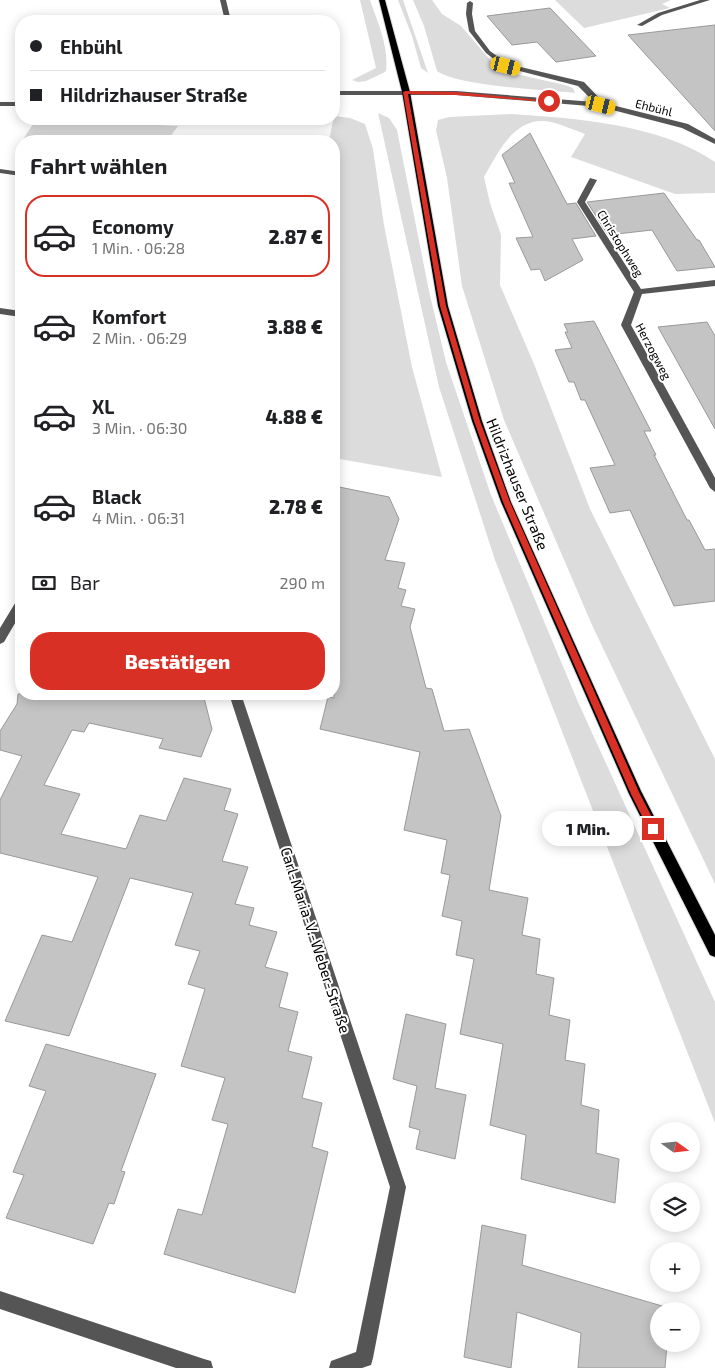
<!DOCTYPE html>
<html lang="de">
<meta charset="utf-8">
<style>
:root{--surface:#fff;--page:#f6f6f6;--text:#202124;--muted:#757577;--line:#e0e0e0;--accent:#d93025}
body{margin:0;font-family:"Exo 2",sans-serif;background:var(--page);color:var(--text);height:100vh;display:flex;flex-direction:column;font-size:19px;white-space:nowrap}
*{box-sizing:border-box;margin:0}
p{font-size:16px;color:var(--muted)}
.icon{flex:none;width:28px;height:28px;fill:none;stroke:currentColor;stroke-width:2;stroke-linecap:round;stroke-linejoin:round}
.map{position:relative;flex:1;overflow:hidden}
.panel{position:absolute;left:15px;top:135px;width:325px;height:565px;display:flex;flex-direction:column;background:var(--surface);border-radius:20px;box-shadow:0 2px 12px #0003}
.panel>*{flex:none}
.banner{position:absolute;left:15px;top:15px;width:325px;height:110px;border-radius:20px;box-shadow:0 2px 12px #0003;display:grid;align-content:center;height:110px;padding:0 15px;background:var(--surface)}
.needle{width:32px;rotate:105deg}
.controls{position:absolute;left:650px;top:1122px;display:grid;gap:10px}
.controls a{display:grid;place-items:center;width:50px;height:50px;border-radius:50%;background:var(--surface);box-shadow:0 2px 12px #0003;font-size:25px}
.end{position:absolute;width:22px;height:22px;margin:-11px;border:6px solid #d93025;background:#fff;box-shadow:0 0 0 2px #fff}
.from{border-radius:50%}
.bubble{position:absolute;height:35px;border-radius:18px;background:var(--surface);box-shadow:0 2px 12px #0003;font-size:16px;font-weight:800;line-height:35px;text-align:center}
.car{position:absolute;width:15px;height:30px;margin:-15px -8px;border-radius:6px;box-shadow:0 0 4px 1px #0007;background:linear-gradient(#f5c518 24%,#345 0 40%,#f5c518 0 76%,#345 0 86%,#f5c518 0)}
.banner b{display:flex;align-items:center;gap:18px;height:48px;font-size:19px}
.banner b+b{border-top:1px solid var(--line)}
.banner i{width:12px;height:12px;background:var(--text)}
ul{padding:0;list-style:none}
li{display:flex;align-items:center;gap:15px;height:82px;margin:0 10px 8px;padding:0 5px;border:2px solid transparent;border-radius:20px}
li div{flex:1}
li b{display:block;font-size:19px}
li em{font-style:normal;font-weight:800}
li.current{border-color:var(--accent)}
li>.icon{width:45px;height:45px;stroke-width:1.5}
h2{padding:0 15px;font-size:22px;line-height:60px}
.pay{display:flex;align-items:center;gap:12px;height:55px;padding:0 15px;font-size:19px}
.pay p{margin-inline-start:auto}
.action{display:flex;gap:10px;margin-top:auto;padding:10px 15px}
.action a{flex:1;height:58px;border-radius:20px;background:var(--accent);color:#fff;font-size:20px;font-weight:800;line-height:58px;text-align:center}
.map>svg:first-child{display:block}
</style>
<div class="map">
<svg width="715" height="1368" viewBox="0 0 715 1368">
<rect width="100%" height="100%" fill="#fff"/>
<path fill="#dcdcdc" d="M360,0H370C378,23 389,47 386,71L383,73L366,81L358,82L352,80L376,68Z
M398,0H403L428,73L421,68L412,36Z
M413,0H432L442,14L461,26L492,62L511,73L565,85L573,88L575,93C545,90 458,86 437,71L424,26Z
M555,0H671L662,4L670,8L584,28Z
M378,113L389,118L397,130L429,291L446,362L491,495L578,702L715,1002V1123L495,560L439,387Z
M510,114C575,118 660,124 715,162V193L675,194L571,157L585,134C574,130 563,125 551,122C515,115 499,151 484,177L490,203L501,235L500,285L534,364L590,509L715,759V884L592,625L504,420L462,286L447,178L436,130L438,120L449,117Z
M334,116L350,118L365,124L373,149L384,225L412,367L442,477L334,458V141H329Z
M60,119L178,126L167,141H22L33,124Z"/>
<path fill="#c4c4c4" stroke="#999" d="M550,8L596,56L556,62L537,42L512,45L487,16Z
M715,25V131L628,35Z
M530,133L567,204L576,203L596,236L572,239L583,260L545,281L540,269L531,270L516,238L533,237L509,183H515L502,155Z
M664,193L697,240H699L715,267L677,271L652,230L608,235L587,202Z
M594,321L651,431H644L656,455H654L687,520H689L705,550L715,549V601L674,606L630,510L610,513L590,468L615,465L585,400H581L574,382H569L555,350L572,348L565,332H568L564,324Z
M707,322L715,336V429L658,327Z
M334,486L389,497L399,519L385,560L405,563L398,588L406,590L401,606L415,609L410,627L426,688L432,689L444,731L469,729L501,816L489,890L528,898L522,935L540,939L536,974L554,978L549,1015L570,1020L565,1060L585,1064L581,1105L599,1110L596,1153L619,1159L615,1203L521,1179L526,1135L490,1125L503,1044L460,1034L474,959L456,955L462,921L442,916L450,875L441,873L447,840L404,830L420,752L320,729L328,697L334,698Z
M18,694H203L212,729L201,757L159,748L163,739L89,723L84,732L72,730L44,785L80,794L61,834L126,849L140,815L166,821L184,778L231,789L224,810L238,814L222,861L248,867L235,904L254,908L249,925L277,932L265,967L288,973L279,1007L298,1012L288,1051L312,1057L302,1098L322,1103L312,1147L328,1152L295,1293L164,1254L178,1209L202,1215L228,1124L212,1120L225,1078L181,1066L205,989L188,984L200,951L175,945L193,893L130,878L69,1036L5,1021L42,935L72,942L98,877L0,853V800L22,756L0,750V731L17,704Z
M406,1014L446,1024L435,1088L466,1095L455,1159L416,1149L420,1130L409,1127L417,1086L393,1079Z
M46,1044L156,1074L121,1171L125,1172L114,1204L109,1203L93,1244L6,1218L24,1175L13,1172L46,1091L29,1086Z
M482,1225L526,1235L522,1265L669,1308V1311H659V1344H667L665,1368H578L581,1333L517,1312L511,1368L464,1357Z"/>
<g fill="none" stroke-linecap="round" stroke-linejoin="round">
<g stroke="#dbdbdb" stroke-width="2">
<path id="major" d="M379,0H385L410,92L448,306L482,421L511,502L641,791L715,935V957L710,955L629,794L501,502L472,421L438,306L402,92Z"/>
</g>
<path fill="#555" fill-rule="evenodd" d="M220,0H226L231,21H225Z
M700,0H710L662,15L642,26L637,25L658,13Z
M470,1L473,3L472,14L475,31L490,51L508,64L584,82L604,103L688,124L715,139V144L682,128L601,107L456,95H334V91H456L594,102L578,86L504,67L486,53L469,31L466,14L467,3Z
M0,102H21V106H0Z
M0,169L21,172V176L0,173Z
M590,178L597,180L585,202L641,289L715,280V286L642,294L631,325L715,478V492L710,488L621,325L634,292L577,202Z
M0,308L21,311V317L0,314Z
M21,598V613L4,642L0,644V628L17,600Z
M229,694H241L406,1187L373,1358L371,1365L362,1368H329L331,1361L356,1352L390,1187Z
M0,1291L204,1359L211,1361L213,1368H176L0,1309Z"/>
<use href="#major" fill="#000" fill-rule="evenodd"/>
</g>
<path fill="#d93025" d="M406,91L456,92L551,101L549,102L456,95L408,94L446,306L480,421L510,502L639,792L658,829L653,833L650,832L631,794L503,502L474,421L440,306L403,92Z"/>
<g text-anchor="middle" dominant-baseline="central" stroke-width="4" stroke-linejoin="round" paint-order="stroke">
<g font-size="12" fill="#000" stroke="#fff">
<text transform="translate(654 107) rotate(14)">Ehbühl</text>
<text transform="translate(621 243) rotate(58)">Christophweg</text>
<text transform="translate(654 351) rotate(62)">Herzogweg</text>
</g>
<g font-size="15" fill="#000" stroke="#fff">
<text transform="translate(518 484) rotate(68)">Hildrizhauser Straße</text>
<text transform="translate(316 940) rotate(72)">Carl-Maria-V.-Weber-Straße</text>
</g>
</g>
</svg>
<div class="controls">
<a><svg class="needle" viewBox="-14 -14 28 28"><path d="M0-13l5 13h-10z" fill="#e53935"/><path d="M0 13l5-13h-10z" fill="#757577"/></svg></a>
<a><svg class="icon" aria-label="layers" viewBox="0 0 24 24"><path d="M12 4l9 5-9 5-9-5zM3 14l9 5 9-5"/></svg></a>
<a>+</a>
<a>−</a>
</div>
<i class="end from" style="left:549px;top:101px"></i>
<i class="end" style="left:653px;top:829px"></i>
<div class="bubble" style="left:542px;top:811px;width:92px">1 Min.</div>
<i class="car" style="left:506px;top:66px;rotate:104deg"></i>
<i class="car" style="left:601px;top:105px;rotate:104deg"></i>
<div class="banner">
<b><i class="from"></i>Ehbühl</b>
<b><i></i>Hildrizhauser Straße</b>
</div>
<section class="panel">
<h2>Fahrt wählen</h2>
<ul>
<li class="current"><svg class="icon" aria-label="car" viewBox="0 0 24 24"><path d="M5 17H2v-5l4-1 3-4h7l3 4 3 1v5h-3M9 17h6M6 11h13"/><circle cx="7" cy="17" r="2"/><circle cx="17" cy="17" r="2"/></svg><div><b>Economy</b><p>1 Min. · 06:28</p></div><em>2.87 €</em></li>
<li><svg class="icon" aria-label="car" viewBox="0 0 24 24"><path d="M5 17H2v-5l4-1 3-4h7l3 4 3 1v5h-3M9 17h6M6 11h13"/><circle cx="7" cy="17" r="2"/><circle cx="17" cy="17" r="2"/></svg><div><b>Komfort</b><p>2 Min. · 06:29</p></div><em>3.88 €</em></li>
<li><svg class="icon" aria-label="car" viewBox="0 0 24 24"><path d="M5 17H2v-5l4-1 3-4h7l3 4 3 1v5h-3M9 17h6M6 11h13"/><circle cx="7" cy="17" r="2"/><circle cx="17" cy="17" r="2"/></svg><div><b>XL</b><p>3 Min. · 06:30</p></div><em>4.88 €</em></li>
<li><svg class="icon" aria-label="car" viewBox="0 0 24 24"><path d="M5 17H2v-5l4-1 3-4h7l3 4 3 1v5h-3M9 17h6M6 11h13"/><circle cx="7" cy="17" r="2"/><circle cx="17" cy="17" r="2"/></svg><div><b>Black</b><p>4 Min. · 06:31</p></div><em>2.78 €</em></li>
</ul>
<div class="pay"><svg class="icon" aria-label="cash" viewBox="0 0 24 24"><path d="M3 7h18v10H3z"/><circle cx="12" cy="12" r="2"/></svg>Bar<p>290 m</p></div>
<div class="action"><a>Bestätigen</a></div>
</section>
</div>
